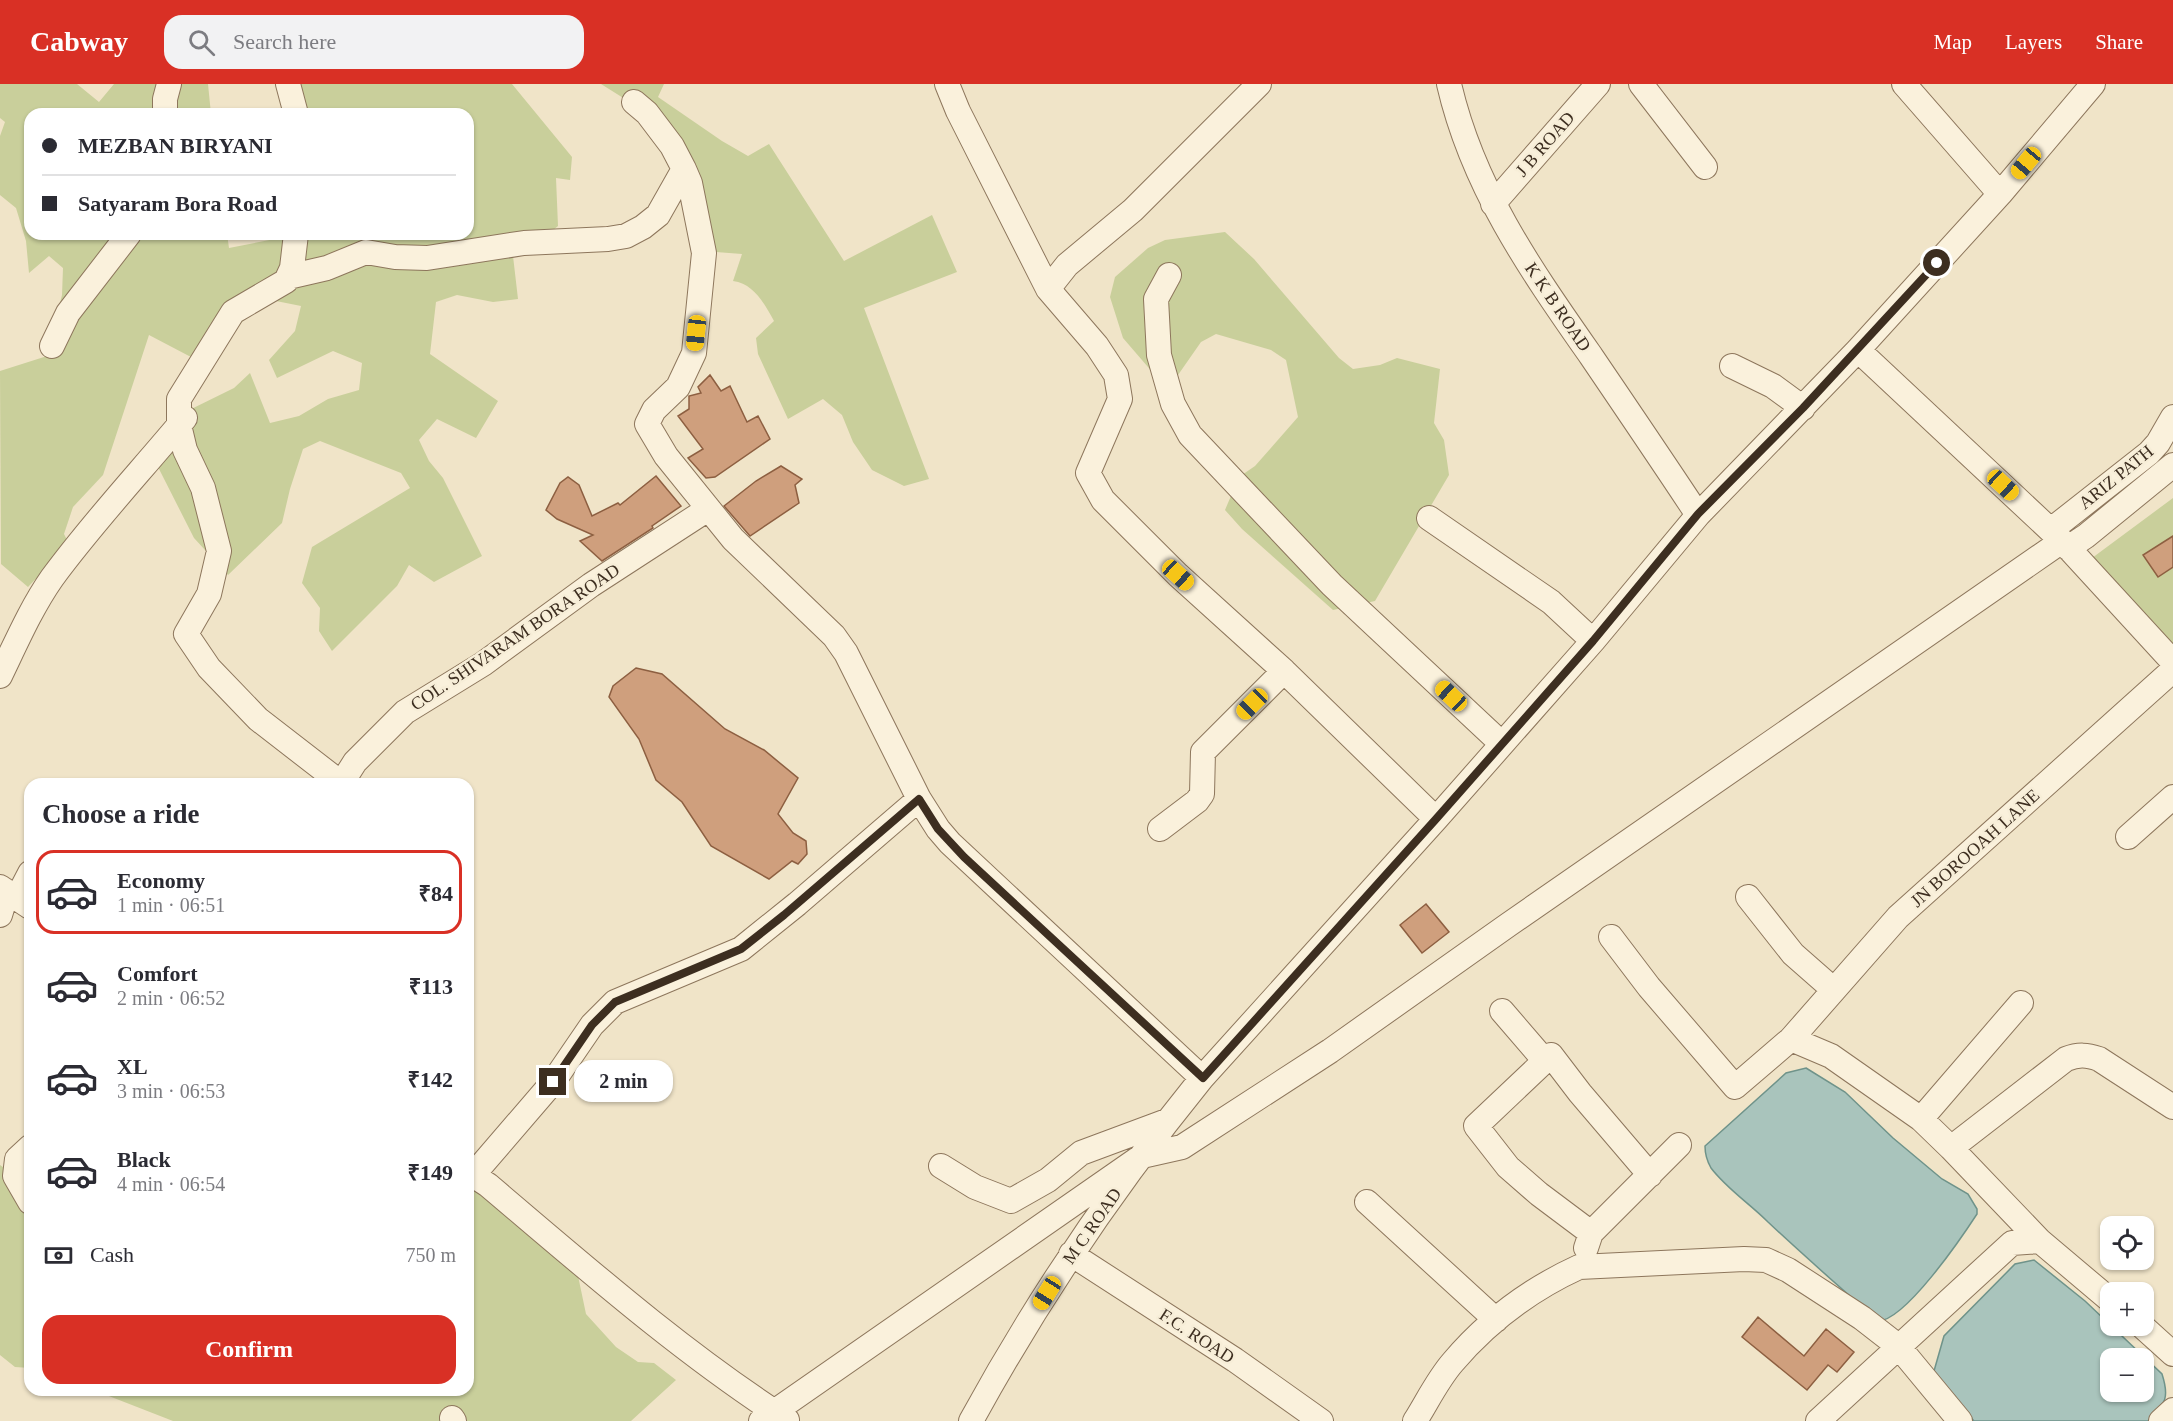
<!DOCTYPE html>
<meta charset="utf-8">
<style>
:root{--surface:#fff;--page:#f2f2f3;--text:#2b2b33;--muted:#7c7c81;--line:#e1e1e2;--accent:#d93025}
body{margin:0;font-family:Georgia,serif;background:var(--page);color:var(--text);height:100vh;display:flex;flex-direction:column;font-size:22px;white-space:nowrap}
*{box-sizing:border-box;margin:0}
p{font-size:20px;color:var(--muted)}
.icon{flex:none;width:33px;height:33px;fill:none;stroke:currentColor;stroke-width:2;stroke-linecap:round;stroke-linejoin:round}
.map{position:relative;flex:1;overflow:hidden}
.panel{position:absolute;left:24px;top:694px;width:450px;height:618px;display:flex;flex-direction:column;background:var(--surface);border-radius:18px;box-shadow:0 2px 4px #0004}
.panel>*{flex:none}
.hud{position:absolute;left:24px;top:24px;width:450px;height:132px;border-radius:18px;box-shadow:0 2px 4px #0004;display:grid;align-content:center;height:132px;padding:0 18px;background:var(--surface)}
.tools{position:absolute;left:2100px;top:1132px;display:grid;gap:12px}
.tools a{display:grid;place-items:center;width:54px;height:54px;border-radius:12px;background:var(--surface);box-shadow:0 2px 4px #0004;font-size:30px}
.end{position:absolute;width:27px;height:27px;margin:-14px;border:8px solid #3d2e20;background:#fff;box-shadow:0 0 0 3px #fff}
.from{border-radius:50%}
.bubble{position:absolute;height:42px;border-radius:18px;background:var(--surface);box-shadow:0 2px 4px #0004;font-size:20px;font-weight:800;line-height:42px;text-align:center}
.car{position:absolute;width:18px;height:36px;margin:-18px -9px;border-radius:8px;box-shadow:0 0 4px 2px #0007;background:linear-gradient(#f5c518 24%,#345 0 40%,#f5c518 0 76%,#345 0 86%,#f5c518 0)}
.hud b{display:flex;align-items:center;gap:21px;height:57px;font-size:22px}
.hud b+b{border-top:2px solid var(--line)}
.hud i{width:15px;height:15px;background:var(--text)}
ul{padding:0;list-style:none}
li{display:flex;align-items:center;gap:18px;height:84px;margin:0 12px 9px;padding:0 6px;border:3px solid transparent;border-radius:18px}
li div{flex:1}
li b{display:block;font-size:22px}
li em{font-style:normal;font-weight:800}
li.on{border-color:var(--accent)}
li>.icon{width:54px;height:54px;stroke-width:1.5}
h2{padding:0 18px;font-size:27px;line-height:72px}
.pay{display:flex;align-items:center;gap:15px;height:66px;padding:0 18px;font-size:22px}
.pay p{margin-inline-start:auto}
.action{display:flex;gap:12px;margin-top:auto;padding:12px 18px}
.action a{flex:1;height:69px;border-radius:18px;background:var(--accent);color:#fff;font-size:24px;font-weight:800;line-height:69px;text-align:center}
header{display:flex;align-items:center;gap:36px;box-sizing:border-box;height:84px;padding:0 30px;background:var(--accent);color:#fff}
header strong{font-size:28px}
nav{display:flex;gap:33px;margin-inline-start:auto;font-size:21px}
.search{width:420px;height:54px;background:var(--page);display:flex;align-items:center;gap:15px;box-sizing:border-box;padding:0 21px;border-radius:18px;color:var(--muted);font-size:22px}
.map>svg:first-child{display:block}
</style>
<header>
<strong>Cabway</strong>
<div class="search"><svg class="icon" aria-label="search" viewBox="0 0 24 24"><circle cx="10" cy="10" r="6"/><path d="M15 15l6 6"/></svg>Search here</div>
<nav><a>Map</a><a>Layers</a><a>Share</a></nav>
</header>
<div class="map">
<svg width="2173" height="1337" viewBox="0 0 2173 1337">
<rect width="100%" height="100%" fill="#f0e4c8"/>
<path fill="#c9cf9b" d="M0,0H77L99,18L114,0H208L211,30H30V150H227L229,164L290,152L291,150H468V30H284L278,0H512L572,73L570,96L556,94L558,142L541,156L513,172L518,215L493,218L457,211L436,218L430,270L498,317L476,354L437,335L419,356L429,377L443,394L482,472L434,498L409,481L397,502L332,567L319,547L320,524L302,499L312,463L410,404L401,389L320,357L303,365L290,405L282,439L228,491L194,454L157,381L171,335L234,304L250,289L270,339L299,332L328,315L359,306L362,279L333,267L277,294L269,276L295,247L301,222L276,217L258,222L219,261L210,283L149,251L103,391L73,423L64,450L69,460L28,503L1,480L0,287L44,273L69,247L57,231L62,211L63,184L49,172L29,189L26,157L16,124L0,111V52L5,38L0,34Z
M601,0H664L658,13L722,57L748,72L769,60L844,177L932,131L957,188L864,224L929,395L904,402L872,386L853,358L842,331L823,315L788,335L758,270L756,254L774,237C764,219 754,200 733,197L742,170L716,168L705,186L700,115L644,27Z
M1225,148L1254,175L1339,274L1353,285L1380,281L1397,274L1440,285L1434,339L1444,356L1449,391L1375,517L1333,526L1242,445L1225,426L1239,393L1255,382L1298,333L1286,276L1271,266L1216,250L1201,258L1178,291L1160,297L1123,254L1110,213L1115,193L1148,164L1165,156Z
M2173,414V563L2088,477Z
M0,1081L17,1093L30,1109V1284L15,1283L0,1271Z
M468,1100L577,1187L586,1230L616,1263L638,1278L654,1279L676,1296L631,1337H173L96,1307L468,1306Z"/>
<path fill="#a9c4bc" stroke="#6f938a" stroke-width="1.5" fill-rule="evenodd" d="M1806,984L1845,1008L1893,1054L1942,1095L1968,1110L1977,1125V1130C1962,1153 1905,1237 1878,1237C1841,1204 1804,1172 1768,1138C1749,1119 1727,1105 1711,1084C1707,1077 1705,1069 1705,1062L1786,989Z
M2034,1176L2085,1217L2162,1290C2170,1315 2165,1319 2148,1337H1974L1939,1298L1934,1287L1944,1252L2015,1180ZM2110,1275H2144V1308H2110Z"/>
<path fill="#cf9f7d" stroke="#8d5f41" stroke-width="1.5" d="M710,291L721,307L730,302L747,338L758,332L770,355L715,393L706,394L688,374L703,365L678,332L689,325V312L701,309L698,303Z
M781,382L802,395L795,401L799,419L750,452L724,422L756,397Z
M656,392L681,422L652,442L653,444L602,477L580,457L593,451L557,435L546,426L560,399L568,393L579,401L592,432L618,419L620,421Z
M2173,452V483L2158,493L2143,471Z
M636,584L662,590L725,645L764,666L798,694L778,730L793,749L806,757L807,770L798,780L792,777L769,795L711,762L682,718L656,696L639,655L609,613L613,602Z
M1426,820L1449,848L1422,869L1400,841Z
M1758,1233L1804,1272L1826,1245L1854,1268L1837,1288L1828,1281L1807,1306L1742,1253Z"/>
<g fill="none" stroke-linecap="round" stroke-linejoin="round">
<g stroke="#8d765c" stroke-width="26">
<path id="minor" d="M288,0L296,30
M947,0L958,27L1048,205L1097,262L1116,291L1120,315L1088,389L1103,416L1178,491L1284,587L1436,735
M1449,0C1473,104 1531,186 1591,272C1627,325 1663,378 1698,431
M1641,0L1705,83
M1904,0L2000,110
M634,18L647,29L672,62L684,85L690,99L704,169L694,269L678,303L654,326L647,340L666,372L733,455L834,552L846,569L919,715L938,745L950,759L1202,994
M165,30V15L169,0
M1493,120L1598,0
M296,150L292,184L286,197L233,228L179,315V341L185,366L203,404L219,467L209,510L186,550L209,584L258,635L342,700
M1169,191L1156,215L1159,271L1173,320L1190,351L1332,501L1502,660
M288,193L327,184L366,168L395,173L427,174L524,159L608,155L626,152L643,143L658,131L684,85
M1048,205L1067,181L1133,126L1259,0
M52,262L68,229L129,150
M1858,266L2062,457L2173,578
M1732,282L1773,302L1803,324
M1429,434L1551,518L1593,557
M2051,446L2149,369L2158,359L2173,333
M2068,464L2086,452L2173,381
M0,592C16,559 31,524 52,494C93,438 141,387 185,334
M341,700L355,678L405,628L483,580L591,501L708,425
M1160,745L1197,717L1202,710L1203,668L1284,587
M2128,753L2173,713
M0,803L30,823
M1748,813L1793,870L1834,906
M17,814L30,789
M0,831L7,808
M1611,853L1649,903L1735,1003L1791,955L1898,833L2173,586
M1502,927L1545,977
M1791,955L1831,972L1921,1035L1951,1064L2040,1157L2110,1216
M1921,1035L2021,919
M30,1063L17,1075L15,1092L30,1118
M1951,1064L2066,975C2079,970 2087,971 2099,975L2173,1023
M941,1082L975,1103L1011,1117L1048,1096L1081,1069L1167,1037
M468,1088L488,1101C585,1183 680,1267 787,1336
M473,1091L553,998L592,941L615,918L741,865L797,820L919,715
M1367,1118L1496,1236
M1591,1149L1539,1110L1508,1083L1476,1042L1551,971L1580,1009L1650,1091
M1586,1164L1591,1149L1679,1061
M1071,1170L1235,1276L1321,1337
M2142,1242L2173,1270
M452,1334L454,1337
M761,1337L1142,1072L1182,1063L1330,967L1508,841L2062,457
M971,1337C1037,1216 1115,1101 1202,994L1436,735L1593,557L1698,431L1858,266L2000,110L2093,0
M1415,1337C1427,1318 1438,1295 1453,1278C1487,1238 1531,1205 1579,1183L1744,1175L1766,1176L1788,1186L1862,1234L1898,1262L1960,1337
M1818,1337L2012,1159L2040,1157
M2161,1337L2173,1326"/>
</g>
<use href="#minor" stroke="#faf1dc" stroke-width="24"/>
</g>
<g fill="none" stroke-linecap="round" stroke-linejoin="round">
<path stroke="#3d2e20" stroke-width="8" d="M553,998L592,941L615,918L741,865L784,831L919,715L938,745L964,773L1203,994L1436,735L1593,557L1698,430L1803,324L1937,179"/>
</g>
<g text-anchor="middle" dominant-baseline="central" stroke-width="5" stroke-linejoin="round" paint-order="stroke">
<g font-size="18" fill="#3d2e20" stroke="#f7eed8">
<text transform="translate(1545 60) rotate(-49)">J B ROAD</text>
<text transform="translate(1558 223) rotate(56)">K K B ROAD</text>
<text transform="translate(2116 393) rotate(-39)">ARIZ PATH</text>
<text transform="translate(515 553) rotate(-34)">COL. SHIVARAM BORA ROAD</text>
<text transform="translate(1975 764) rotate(-42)">JN BOROOAH LANE</text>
<text transform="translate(1092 1142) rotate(-55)">M C ROAD</text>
<text transform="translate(1197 1252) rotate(33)">F.C. ROAD</text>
</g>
</g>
</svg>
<div class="tools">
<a><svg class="icon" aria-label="locate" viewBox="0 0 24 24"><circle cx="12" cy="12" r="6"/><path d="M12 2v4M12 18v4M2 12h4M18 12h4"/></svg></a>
<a>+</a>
<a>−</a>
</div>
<i class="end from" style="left:1937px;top:179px"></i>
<i class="end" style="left:553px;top:998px"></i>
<div class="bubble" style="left:574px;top:976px;width:99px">2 min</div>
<i class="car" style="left:2026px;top:79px;rotate:220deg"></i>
<i class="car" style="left:696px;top:249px;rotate:186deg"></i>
<i class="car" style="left:2003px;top:401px;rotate:133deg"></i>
<i class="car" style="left:1178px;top:491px;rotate:132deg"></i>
<i class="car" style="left:1451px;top:612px;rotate:313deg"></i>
<i class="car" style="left:1252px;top:620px;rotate:225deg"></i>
<i class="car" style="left:1047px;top:1209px;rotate:212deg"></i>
<div class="hud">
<b><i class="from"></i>MEZBAN BIRYANI</b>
<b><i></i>Satyaram Bora Road</b>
</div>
<section class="panel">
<h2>Choose a ride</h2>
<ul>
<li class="on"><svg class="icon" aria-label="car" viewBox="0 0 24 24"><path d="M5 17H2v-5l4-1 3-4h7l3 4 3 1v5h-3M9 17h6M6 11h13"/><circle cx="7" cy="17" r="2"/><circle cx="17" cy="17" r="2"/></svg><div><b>Economy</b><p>1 min · 06:51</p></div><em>₹84</em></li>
<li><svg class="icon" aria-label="car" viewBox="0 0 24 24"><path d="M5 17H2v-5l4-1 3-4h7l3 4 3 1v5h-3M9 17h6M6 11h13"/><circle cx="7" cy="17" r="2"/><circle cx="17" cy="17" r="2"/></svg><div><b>Comfort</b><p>2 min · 06:52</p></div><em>₹113</em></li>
<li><svg class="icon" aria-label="car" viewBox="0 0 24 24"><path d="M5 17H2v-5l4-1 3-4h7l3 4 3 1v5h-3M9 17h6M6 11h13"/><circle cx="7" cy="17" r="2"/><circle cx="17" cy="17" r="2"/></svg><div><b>XL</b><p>3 min · 06:53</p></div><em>₹142</em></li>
<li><svg class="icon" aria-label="car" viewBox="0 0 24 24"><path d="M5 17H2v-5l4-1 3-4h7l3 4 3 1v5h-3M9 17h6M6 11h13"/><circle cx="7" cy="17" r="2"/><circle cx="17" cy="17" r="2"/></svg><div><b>Black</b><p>4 min · 06:54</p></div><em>₹149</em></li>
</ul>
<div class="pay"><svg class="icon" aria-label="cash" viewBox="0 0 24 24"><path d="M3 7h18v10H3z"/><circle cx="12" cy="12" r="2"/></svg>Cash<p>750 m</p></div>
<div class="action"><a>Confirm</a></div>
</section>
</div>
